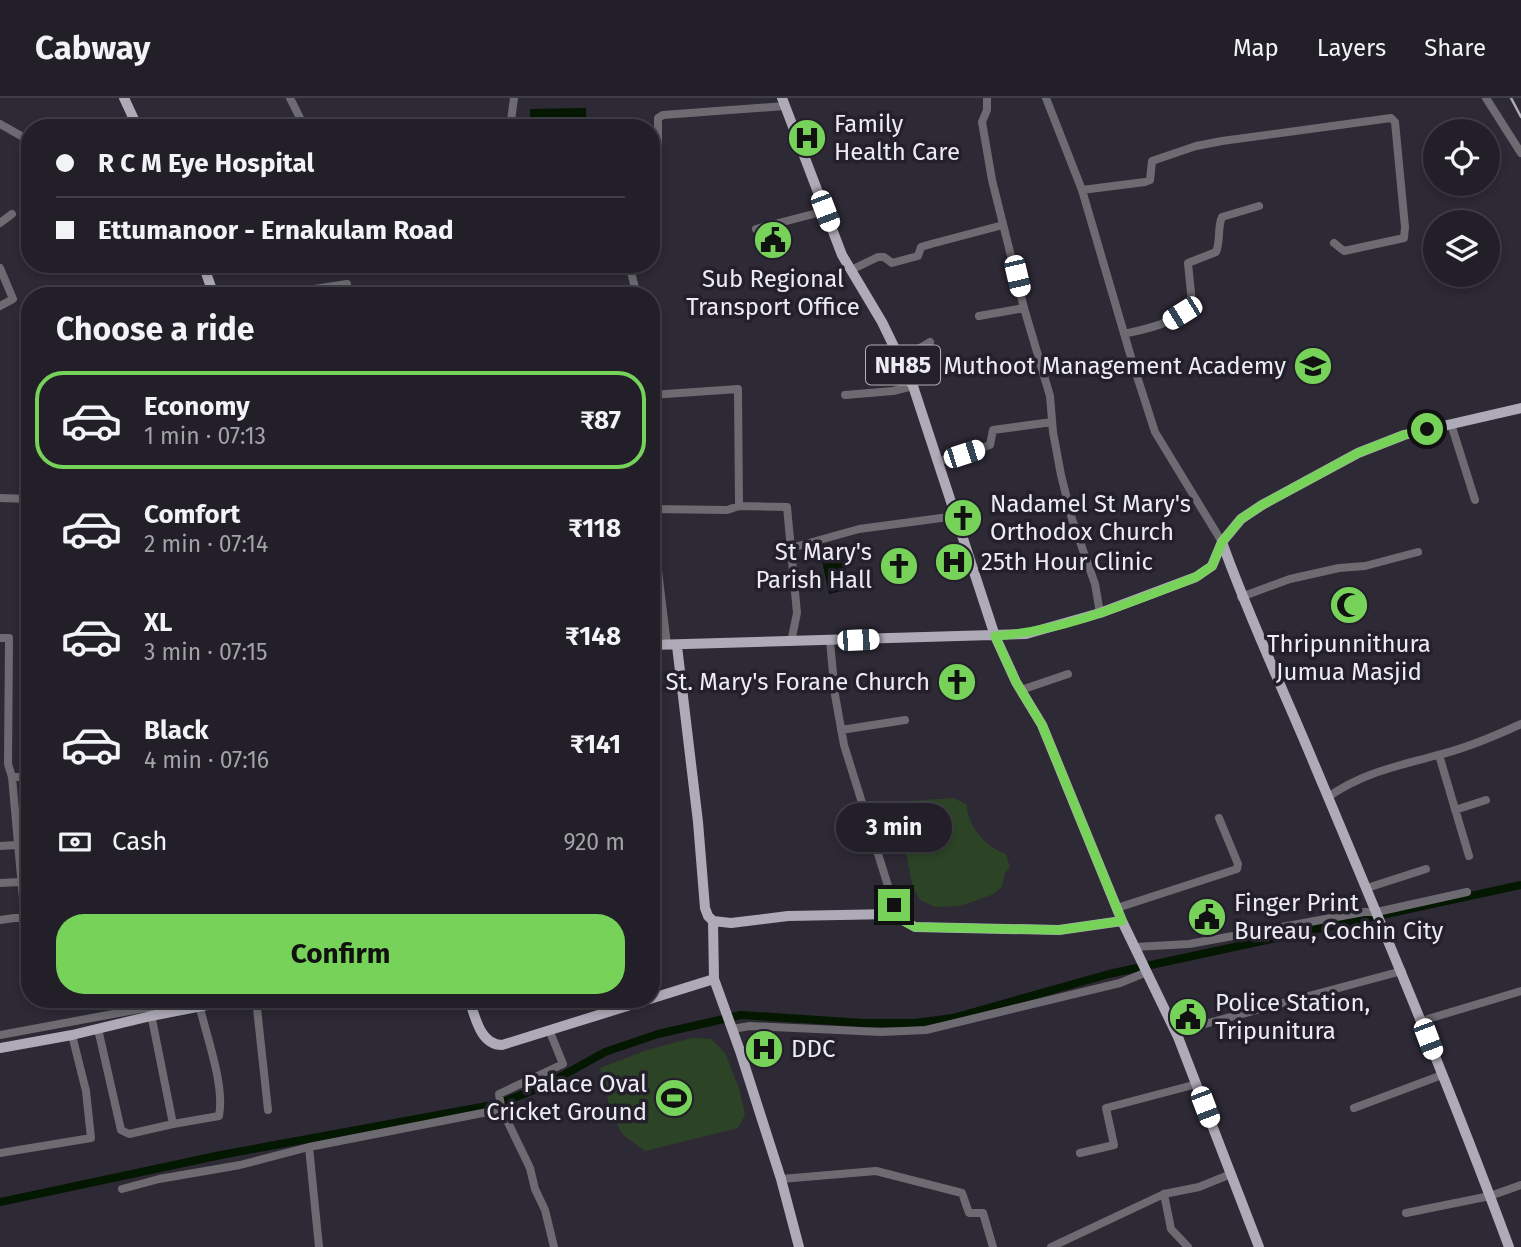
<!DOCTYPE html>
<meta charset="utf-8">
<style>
:root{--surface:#221f28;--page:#2a2730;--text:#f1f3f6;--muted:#a2a2a8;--line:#3f3d45;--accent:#77d25a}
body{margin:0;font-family:"Fira Sans",sans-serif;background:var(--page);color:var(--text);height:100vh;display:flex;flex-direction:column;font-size:26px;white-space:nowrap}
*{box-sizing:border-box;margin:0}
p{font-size:23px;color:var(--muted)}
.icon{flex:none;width:38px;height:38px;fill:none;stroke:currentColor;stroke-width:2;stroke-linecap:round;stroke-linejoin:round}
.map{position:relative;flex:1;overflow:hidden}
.drawer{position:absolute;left:21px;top:189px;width:639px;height:721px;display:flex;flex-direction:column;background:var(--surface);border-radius:28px;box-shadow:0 4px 10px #0003,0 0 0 2px var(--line)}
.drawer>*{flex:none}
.guide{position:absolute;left:21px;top:21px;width:639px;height:154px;border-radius:28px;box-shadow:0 4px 10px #0003,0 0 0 2px var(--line);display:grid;align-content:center;height:154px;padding:0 35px;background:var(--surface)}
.tools{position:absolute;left:1423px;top:21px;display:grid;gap:14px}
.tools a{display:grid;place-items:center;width:77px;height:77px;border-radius:50%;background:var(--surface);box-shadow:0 4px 10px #0003,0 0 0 2px var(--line);font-size:35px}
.end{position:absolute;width:32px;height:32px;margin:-16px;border:9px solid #77d25a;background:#111;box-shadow:0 0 0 4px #111}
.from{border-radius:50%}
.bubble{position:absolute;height:49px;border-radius:24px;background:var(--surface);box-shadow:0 4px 10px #0003,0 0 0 2px var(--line);font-size:23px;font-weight:700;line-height:49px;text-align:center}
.car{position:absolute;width:21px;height:42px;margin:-21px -10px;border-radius:9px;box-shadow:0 0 5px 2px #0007;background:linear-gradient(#fff 24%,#345 0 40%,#fff 0 76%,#345 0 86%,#fff 0)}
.guide b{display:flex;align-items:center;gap:24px;height:66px;font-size:26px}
.guide b+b{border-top:2px solid var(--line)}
.guide i{width:18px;height:18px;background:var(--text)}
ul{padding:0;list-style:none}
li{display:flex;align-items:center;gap:21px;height:98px;margin:0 14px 10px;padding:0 21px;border:4px solid transparent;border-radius:28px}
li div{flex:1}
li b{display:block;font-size:26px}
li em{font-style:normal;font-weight:700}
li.selected{border-color:var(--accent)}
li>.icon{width:63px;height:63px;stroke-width:1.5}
h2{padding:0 35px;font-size:32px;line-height:84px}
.pay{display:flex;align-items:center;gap:18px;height:77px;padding:0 35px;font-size:26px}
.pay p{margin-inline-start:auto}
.action{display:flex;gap:14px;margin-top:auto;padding:14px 35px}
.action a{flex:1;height:80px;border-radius:28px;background:var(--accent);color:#111;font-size:28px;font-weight:700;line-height:80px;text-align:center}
header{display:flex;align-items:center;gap:42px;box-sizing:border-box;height:98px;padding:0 35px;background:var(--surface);border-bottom:2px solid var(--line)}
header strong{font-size:33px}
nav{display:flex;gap:38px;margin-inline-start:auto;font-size:24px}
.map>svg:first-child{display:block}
</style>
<header>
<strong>Cabway</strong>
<nav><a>Map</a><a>Layers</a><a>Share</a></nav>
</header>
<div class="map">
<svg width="1521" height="1149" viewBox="0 0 1521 1149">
<rect width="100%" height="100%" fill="#2d2935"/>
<path fill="#2c4425" d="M954,700L967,707C967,728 987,750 1006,756L1010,769L1005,775L1002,788L994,796L960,808L935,809L920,802L913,790L906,755L895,722L896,715L907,703Z
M692,940L711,941L725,955L739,990L745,1017L738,1030L645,1053L622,1036L610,1010L600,970L647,952Z"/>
<path fill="#041700" d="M586,10V30H530V11Z
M841,449L850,491L829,496L820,453Z"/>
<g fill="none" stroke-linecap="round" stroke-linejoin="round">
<path stroke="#041700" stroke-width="8" d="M0,1104L221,1057L498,1006L544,988L605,954L658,936L715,923L741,917L863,925H915L953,920L1109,876L1521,787"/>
<path stroke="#6d6b71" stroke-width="8" d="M290,0L305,30
M987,0V12L982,24L992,82L1024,210L1050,298L1053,334L1061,377L1072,421L1095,486L1100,515
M1046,0L1082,92L1133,266L1155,334L1222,444
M1486,0L1521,55
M0,26L30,43
M91,30L135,21
M510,30L514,0
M651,52H654L658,48V20L663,17L785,8
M1082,92L1145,84L1150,82L1152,63L1196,48L1222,43L1391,20L1395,24L1405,129L1404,140L1344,153L1334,145
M0,125L12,116
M756,131L825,113
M629,166L637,198
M0,170L13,201L0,208
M467,170L494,166
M851,172L878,159H884L892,165L918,158L921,149L931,146L1003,127
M269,198L347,186
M979,218L1024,210
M1124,236C1149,230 1175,226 1192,205L1188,165L1216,154C1221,142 1217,130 1222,119L1259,108
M900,262L930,244
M651,297L738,291L739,408L787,409L797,515L791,544
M845,297L893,293L913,288
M1451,326L1475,402
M938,364L990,347L993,332L1052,324
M0,400L30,401
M651,411L727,412L739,408
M651,415L667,547
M791,450L859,431L956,418
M1241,499L1290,481L1339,470L1365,468L1418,454
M0,540H9L8,666L12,679H30
M830,543L835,597L844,647L894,807L892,816
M1021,592L1068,576
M841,632L905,622
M1439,657L1469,758
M12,679L30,878
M1328,699C1363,675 1394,669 1434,658C1465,651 1493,639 1521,626
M1455,712L1486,702
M0,748L17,747
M0,785L20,784
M1367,790L1426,771
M1117,810L1237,771L1238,766L1219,720
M0,822L28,818
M1135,849L1189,846L1364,814H1377L1467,794
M148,901L173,1026L219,1018C225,988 207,940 200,910
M256,901L268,1012
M1421,923L1521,893
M98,931L121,1032L129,1036L173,1026
M732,931L750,928L881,934L926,932L1120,885L1147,874
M1175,934L1402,873
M0,937L167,906
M501,1010L530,1070L535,1091L545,1112L554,1149
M1354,1010L1442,977
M0,1055L91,1040L86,993L72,937
M1080,1055L1114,1047L1106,1010L1197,986
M781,1081L876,1073L962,1095L969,1115H983L993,1149
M122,1091L159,1081L240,1067L309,1049
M1406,1115L1490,1098L1521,1087
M319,1149L309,1049L498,1012L501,1008L499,996L563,966L550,934
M1051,1149L1164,1096
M1188,1149L1171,1131L1164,1096L1199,1089L1231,1076"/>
<path stroke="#aeaab7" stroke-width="10" d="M124,0L138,30
M782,0L842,157L882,224L913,288L995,538L1016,584L1042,627L1122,823L1178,939L1259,1149
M203,166L214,198
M1222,444C1249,520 1284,593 1315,668C1382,828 1449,987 1509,1149
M651,547L1026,536L1100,515L1196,479L1212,468L1222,444L1241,421L1262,407L1358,355L1404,337L1521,310
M677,548L698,724L705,810L708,818L713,823L731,825L788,818L892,816L915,829L1059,832L1122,823
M713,823L714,881L740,953L781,1081L799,1149
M469,901C475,918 480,947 502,947L714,881
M0,950L72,937L151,918L238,901"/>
<path stroke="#acaab2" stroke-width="2.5" d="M1511,0L1521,19"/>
</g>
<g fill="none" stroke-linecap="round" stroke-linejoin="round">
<path stroke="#77d25a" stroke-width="9" d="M894,807L892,816L915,829L1059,832L1122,823L1042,627L1016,584L995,538C1065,533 1131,504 1196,479L1212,468L1222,444L1241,421L1262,407L1358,355L1404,337L1427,331"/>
</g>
<defs>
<g id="hospital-disc" transform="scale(2.0125)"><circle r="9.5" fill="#77d25a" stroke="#231f2b"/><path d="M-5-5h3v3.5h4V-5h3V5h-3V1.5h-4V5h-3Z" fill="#111"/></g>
<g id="civic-disc" transform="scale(2.0125)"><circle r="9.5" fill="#77d25a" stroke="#231f2b"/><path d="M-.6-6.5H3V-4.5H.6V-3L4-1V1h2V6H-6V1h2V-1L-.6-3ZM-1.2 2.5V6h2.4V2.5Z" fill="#111"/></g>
<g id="university-disc" transform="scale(2.0125)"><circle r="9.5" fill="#77d25a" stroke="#231f2b"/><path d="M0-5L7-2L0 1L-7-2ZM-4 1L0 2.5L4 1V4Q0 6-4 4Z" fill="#111"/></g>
<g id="church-disc" transform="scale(2.0125)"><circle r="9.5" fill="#77d25a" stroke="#231f2b"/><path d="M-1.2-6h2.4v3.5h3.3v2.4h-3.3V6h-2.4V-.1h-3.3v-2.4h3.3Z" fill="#111"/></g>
<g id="mosque-disc" transform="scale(2.0125)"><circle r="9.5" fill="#77d25a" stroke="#231f2b"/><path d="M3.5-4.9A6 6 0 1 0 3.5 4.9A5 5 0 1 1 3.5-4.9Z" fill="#111"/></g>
<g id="stadium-disc" transform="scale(2.0125)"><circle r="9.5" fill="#77d25a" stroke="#231f2b"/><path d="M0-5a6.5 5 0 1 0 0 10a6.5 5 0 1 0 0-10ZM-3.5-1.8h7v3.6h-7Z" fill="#111"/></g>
</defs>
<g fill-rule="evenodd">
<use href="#hospital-disc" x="807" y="40"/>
<use href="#civic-disc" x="773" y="142"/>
<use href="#university-disc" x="1313" y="268"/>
<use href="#church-disc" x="963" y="420"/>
<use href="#hospital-disc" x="954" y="464"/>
<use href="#church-disc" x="899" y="468"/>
<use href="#mosque-disc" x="1349" y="507"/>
<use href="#church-disc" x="957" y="584"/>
<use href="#civic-disc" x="1207" y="819"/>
<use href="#civic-disc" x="1188" y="919"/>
<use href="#hospital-disc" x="764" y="951"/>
<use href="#stadium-disc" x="674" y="1000"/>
</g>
<g text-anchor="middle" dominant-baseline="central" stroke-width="7" stroke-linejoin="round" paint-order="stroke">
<rect fill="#231f2b" stroke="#b1aeb7" stroke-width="2" x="866" y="247.5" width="74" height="39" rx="5"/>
<g font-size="23" font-weight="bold" fill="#eeecf3">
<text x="903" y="267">NH85</text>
</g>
<g font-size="24" fill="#eeecf3" stroke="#231f2b" text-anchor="start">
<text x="834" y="26">Family<tspan x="834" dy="28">Health Care</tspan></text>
<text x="773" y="181" text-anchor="middle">Sub Regional<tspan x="773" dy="28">Transport Office</tspan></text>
<text x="1286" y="268" text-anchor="end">Muthoot Management Academy</text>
<text x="990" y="406">Nadamel St Mary's<tspan x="990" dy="28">Orthodox Church</tspan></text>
<text x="872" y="454" text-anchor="end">St Mary's<tspan x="872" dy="28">Parish Hall</tspan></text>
<text x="981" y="464">25th Hour Clinic</text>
<text x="1349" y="546" text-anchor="middle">Thripunnithura<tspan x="1349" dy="28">Jumua Masjid</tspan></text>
<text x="930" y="584" text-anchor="end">St. Mary's Forane Church</text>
<text x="1234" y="805">Finger Print<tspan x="1234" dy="28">Bureau, Cochin City</tspan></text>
<text x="1215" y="905">Police Station,<tspan x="1215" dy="28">Tripunitura</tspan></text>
<text x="791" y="951">DDC</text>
<text x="647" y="986" text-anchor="end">Palace Oval<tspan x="647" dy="28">Cricket Ground</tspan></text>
</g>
</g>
</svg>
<div class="tools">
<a><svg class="icon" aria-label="locate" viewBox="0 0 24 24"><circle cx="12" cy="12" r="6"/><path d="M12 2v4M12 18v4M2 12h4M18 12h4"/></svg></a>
<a><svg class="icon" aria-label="layers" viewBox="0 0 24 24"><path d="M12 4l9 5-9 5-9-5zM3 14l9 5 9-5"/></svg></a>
</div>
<i class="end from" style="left:1427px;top:331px"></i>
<i class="end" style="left:894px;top:807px"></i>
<div class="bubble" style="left:836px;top:705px;width:116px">3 min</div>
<i class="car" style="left:825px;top:113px;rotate:159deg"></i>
<i class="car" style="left:1017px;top:178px;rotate:167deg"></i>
<i class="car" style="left:1182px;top:215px;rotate:238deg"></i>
<i class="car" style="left:964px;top:356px;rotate:72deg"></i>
<i class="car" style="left:858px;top:542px;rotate:88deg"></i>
<i class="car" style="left:1428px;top:941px;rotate:159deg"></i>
<i class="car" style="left:1205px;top:1009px;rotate:159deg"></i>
<div class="guide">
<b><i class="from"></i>R C M Eye Hospital</b>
<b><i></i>Ettumanoor - Ernakulam Road</b>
</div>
<section class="drawer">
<h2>Choose a ride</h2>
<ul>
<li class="selected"><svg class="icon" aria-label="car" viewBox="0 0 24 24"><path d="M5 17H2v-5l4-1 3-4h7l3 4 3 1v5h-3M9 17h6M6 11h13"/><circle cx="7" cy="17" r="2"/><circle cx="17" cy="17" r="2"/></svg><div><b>Economy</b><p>1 min · 07:13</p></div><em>₹87</em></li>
<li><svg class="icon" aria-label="car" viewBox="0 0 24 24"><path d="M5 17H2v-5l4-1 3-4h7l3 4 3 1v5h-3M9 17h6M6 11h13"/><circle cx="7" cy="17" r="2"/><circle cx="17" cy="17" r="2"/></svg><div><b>Comfort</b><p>2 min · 07:14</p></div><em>₹118</em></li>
<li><svg class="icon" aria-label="car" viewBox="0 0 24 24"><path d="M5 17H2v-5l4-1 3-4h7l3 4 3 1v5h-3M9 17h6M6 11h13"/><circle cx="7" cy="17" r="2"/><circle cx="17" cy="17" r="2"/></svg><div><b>XL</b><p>3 min · 07:15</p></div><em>₹148</em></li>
<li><svg class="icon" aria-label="car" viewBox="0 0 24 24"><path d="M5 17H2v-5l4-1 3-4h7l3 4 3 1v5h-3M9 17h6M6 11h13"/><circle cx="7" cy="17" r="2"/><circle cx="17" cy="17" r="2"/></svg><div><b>Black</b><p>4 min · 07:16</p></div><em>₹141</em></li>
</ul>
<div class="pay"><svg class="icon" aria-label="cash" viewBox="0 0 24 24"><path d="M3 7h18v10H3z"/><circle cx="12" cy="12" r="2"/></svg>Cash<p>920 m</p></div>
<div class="action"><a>Confirm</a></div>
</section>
</div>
